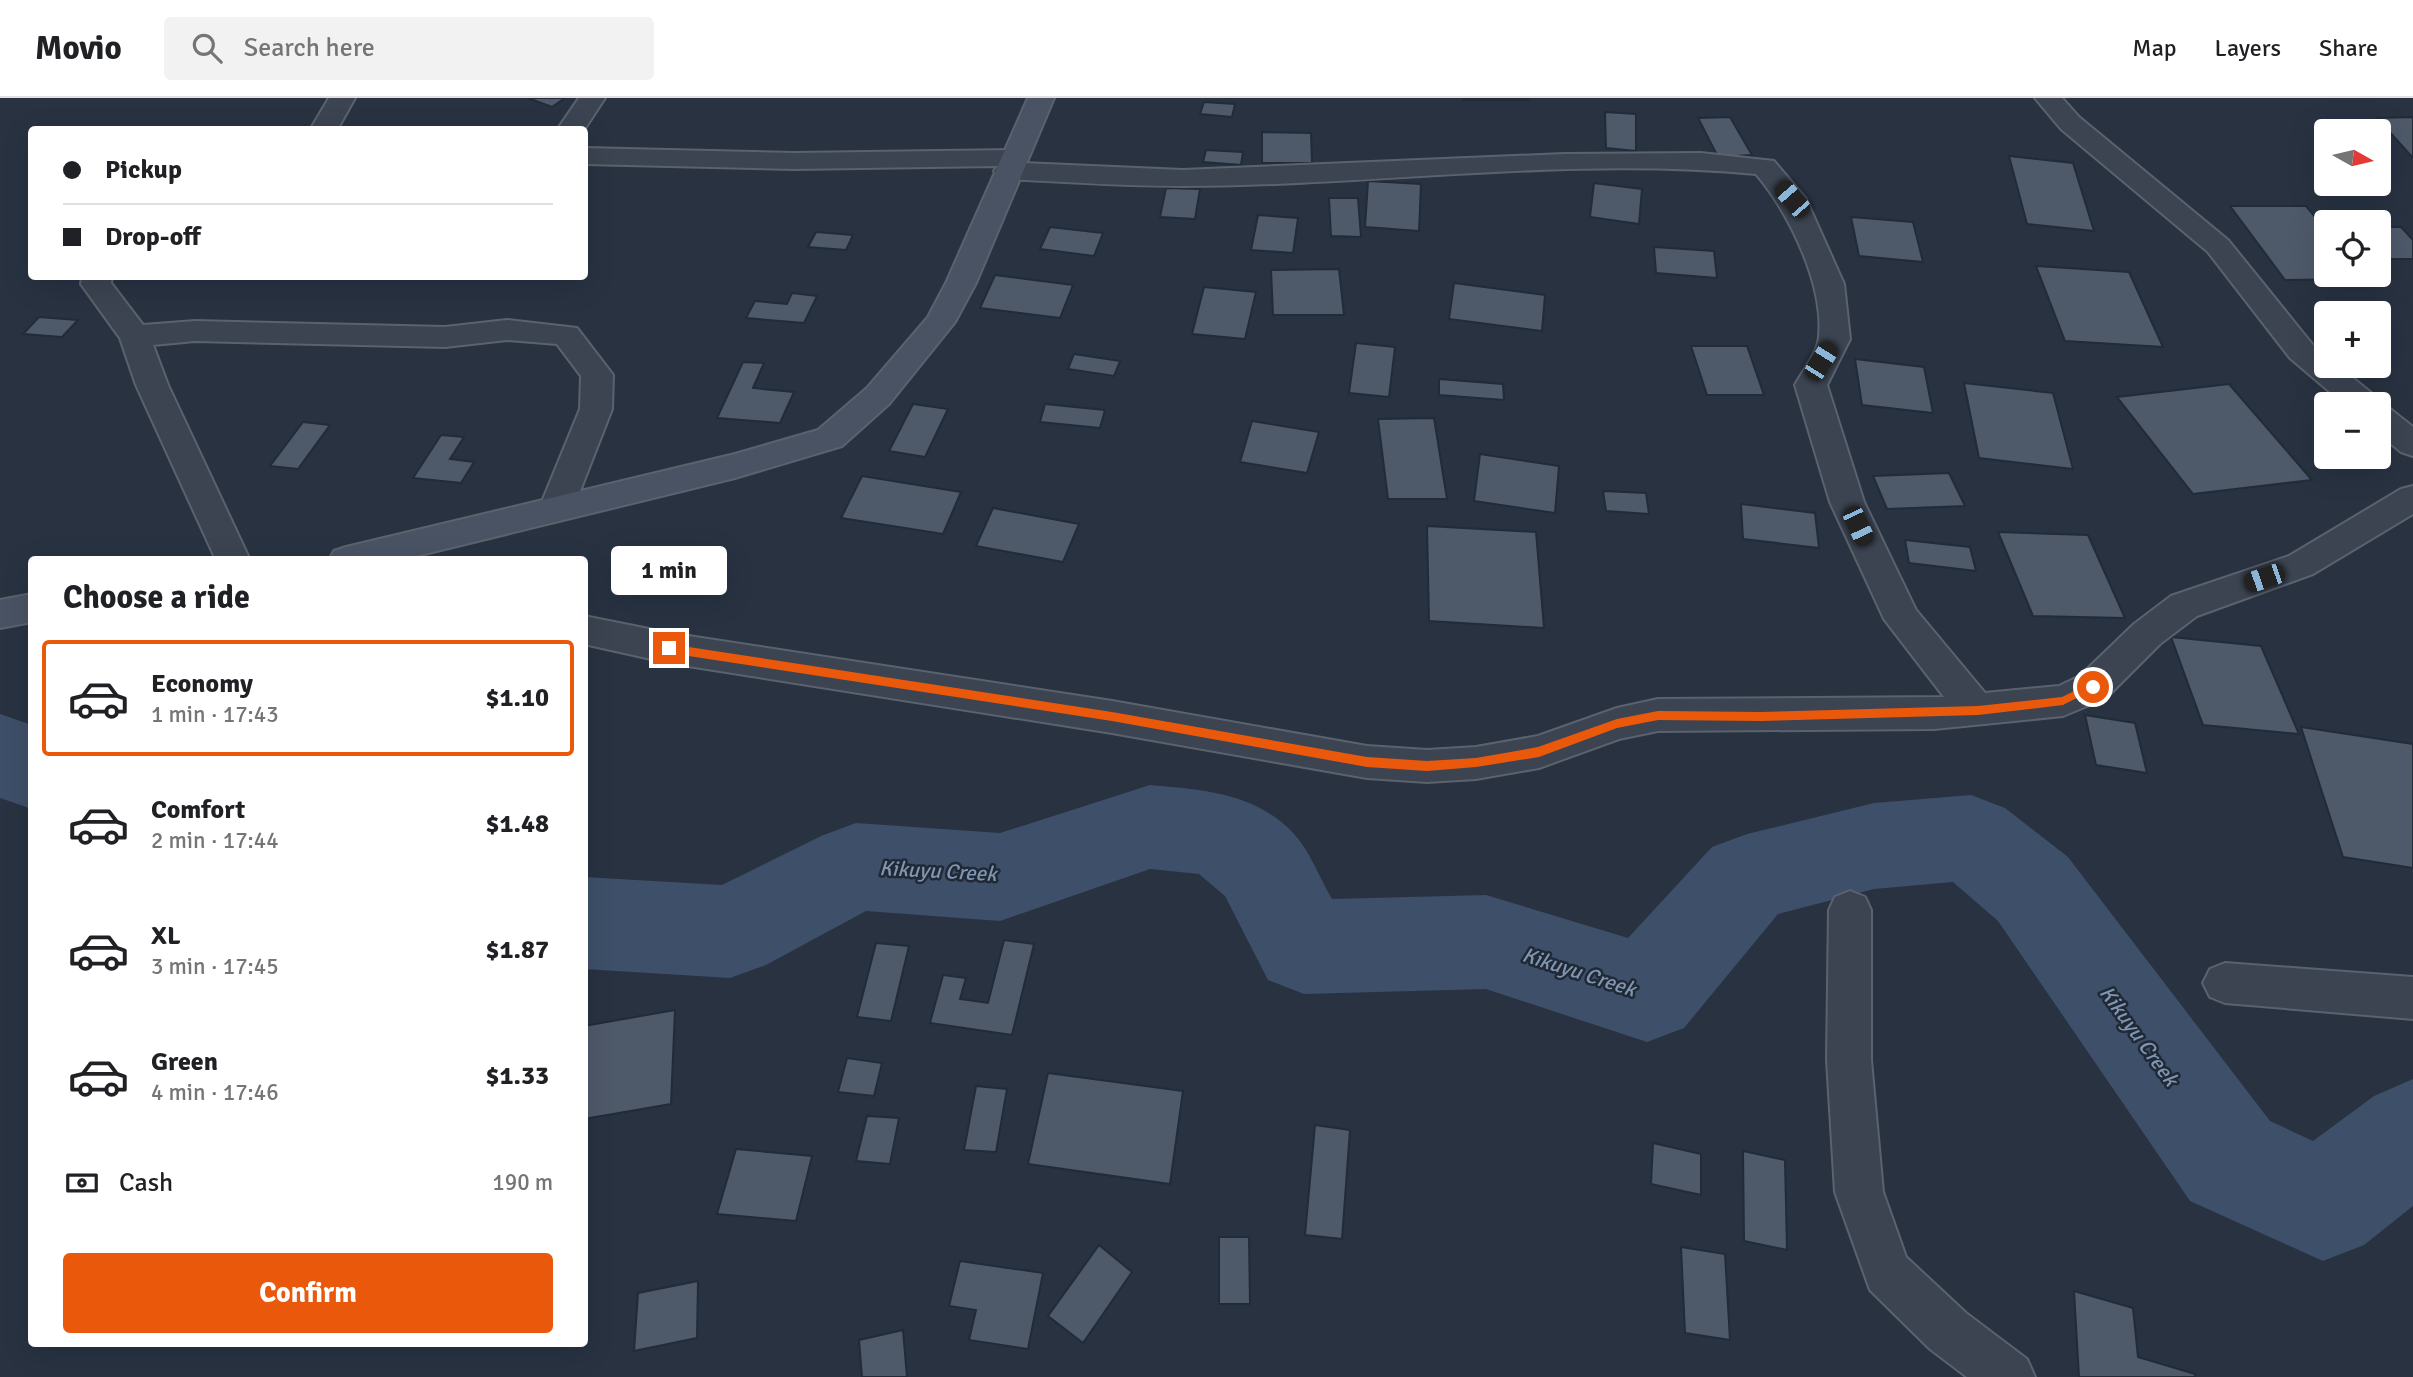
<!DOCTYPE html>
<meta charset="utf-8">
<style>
:root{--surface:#fff;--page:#f2f2f2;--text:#202124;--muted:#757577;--line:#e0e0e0;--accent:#ea580c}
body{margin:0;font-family:Signika,sans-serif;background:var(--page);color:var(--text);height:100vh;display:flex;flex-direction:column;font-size:26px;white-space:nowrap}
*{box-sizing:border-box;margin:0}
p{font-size:23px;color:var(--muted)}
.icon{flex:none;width:38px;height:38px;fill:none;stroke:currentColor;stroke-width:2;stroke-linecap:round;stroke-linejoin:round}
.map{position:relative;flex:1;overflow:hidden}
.details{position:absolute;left:28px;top:458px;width:560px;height:791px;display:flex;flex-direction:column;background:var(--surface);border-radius:7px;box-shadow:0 7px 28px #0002}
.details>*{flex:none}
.top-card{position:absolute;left:28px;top:28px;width:560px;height:154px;border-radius:7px;box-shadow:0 7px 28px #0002;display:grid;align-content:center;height:154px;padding:0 35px;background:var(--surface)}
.needle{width:46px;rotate:98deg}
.fabs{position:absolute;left:2314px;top:21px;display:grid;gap:14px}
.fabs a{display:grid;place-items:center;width:77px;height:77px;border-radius:7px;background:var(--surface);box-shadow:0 7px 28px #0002;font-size:35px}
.end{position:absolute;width:32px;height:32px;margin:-16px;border:9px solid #ea580c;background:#fff;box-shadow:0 0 0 4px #fff}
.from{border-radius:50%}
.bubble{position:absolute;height:49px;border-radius:7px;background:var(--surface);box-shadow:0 7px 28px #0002;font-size:23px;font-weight:800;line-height:49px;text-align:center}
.car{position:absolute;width:21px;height:42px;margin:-21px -10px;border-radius:9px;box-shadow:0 0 5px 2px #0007;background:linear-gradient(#222 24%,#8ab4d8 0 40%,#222 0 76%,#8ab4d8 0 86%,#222 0)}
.top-card b{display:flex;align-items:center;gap:24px;height:66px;font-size:26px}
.top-card b+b{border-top:2px solid var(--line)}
.top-card i{width:18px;height:18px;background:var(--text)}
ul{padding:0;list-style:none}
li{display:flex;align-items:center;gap:21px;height:116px;margin:0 14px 10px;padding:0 21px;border:4px solid transparent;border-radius:7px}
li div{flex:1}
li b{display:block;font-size:26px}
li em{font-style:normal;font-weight:800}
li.selected{border-color:var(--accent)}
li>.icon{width:63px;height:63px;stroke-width:1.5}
h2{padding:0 35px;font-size:32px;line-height:84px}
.pay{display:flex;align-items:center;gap:18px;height:77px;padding:0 35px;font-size:26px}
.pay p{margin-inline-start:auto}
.primary-button{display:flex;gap:14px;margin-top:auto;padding:14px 35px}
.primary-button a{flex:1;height:80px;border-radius:7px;background:var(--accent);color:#fff;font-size:28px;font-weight:800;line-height:80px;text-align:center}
header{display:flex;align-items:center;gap:42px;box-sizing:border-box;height:98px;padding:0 35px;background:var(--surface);border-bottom:2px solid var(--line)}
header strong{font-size:33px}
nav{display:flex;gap:38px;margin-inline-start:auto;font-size:24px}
.search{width:490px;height:63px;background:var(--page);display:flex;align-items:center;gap:18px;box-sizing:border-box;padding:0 24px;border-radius:7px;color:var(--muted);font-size:26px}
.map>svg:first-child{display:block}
</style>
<header>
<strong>Movio</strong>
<div class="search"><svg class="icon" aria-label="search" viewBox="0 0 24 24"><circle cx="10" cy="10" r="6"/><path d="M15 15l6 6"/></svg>Search here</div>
<nav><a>Map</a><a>Layers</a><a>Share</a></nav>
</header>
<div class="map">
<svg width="2413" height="1279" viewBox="0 0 2413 1279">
<rect width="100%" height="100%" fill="#283241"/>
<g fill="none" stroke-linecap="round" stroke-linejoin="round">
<path fill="#3e4f69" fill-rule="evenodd" d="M0,616L32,627V711L0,700Z
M1150,687C1203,692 1255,694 1294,736C1310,753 1320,781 1332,801L1486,797L1628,840L1712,749L1747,736L1874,705L1971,697L2005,710L2068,759L2270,1023L2313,1043L2374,998L2413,981V1108L2364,1147L2323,1163L2190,1103L1998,823L1953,784L1874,791L1778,816L1684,930L1647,944L1486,891L1304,896L1268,882L1225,798L1199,776L1150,771L1000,823L866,813L766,867L730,880L584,871V779L722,787L821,738L856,725L1000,735Z"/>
</g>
<path fill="#4e596a" stroke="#222b38" stroke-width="2" d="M528,0H565L552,9Z
M1463,0H1527L1528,2H1464Z
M1204,4L1235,6L1232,19L1200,16Z
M1605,14L1636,16V53L1606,50Z
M1730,19L1752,57L1718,59L1698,20Z
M2413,19V60L2377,20Z
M1262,34L1311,35L1312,65H1262Z
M1206,52L1243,54L1241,67L1203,64Z
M2009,58L2073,65L2094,133L2027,126Z
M1368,83L1421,86L1419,133L1365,129Z
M1594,85L1642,91L1639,126L1590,119Z
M1166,90L1200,91L1195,121L1160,119Z
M1329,100H1358L1361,139L1331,138Z
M2230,108H2306L2326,132V177H2361L2365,181L2285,182Z
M1258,117L1298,120L1293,155L1251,152Z
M1851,119L1913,124L1923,164L1859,158Z
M1050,129L1103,135L1094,158L1040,151Z
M2378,129H2401L2413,142V161H2388L2378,150Z
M816,134L853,137L846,152L808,149Z
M1654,149L1714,153L1717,180L1656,175Z
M2036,168L2129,174L2163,249L2065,243Z
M1339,171L1344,217H1273L1271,172Z
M995,177L1073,187L1060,220L980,210Z
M1454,185L1545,197L1542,233L1449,221Z
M1204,189L1256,194L1245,241L1192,236Z
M792,195L817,198L804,225L746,220L755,203L787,206Z
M39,219L78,222L62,239L23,236Z
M1356,245L1395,249L1389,299L1349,295Z
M1691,248H1747L1764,297H1707Z
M1074,256L1120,263L1114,278L1068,271Z
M1855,261L1924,269L1933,315L1862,307Z
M743,264L764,265L753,290L794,294L780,325L717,320Z
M1439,281L1503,286L1504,302L1439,297Z
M1964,285L2053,295L2073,371L1979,360Z
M2229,286L2312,382L2193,396L2117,299Z
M913,306L948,311L925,359L889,353Z
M1045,306L1105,312L1100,330L1040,324Z
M1434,320L1447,401H1388L1378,321Z
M1252,323L1319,334L1307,375L1240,364Z
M303,324L330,327L298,371L270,368Z
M441,337L464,339L450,361L474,364L461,385L413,380Z
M1480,356L1559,368L1555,415L1474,403Z
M1949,375L1965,408L1887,411L1873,378Z
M862,378L961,394L943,436L841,420Z
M1603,393L1646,395L1649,416L1606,413Z
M1741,406L1815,415L1819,450L1743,441Z
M993,410L1079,426L1063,464L976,448Z
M1427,428L1536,434L1544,530L1429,523Z
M1998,434L2088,437L2125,520L2033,518Z
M1905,442L1970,449L1976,473L1909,465Z
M2171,539L2261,548L2299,636L2203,627Z
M2085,617L2135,625L2147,675L2096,667Z
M2301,629L2413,646V770L2343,759Z
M1004,842L1034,846L1012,937L930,925L943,877L966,880L960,901L988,905Z
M876,845L909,848L891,923L857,919Z
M675,912L671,1006L584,1021V928Z
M847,960L882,965L874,998L838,994Z
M1048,975L1183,993L1170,1086L1028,1066Z
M976,988L1007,991L996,1054L964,1052Z
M867,1018L899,1020L890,1066L856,1063Z
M1315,1027L1350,1032L1342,1141L1305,1137Z
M1653,1045L1701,1056V1097L1651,1086Z
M736,1051L812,1058L796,1123L717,1116Z
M1743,1053L1785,1062L1787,1152L1744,1143Z
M1219,1139H1249L1250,1206H1219Z
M1099,1147L1132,1174L1083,1245L1048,1218Z
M1681,1149L1725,1156L1730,1242L1685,1235Z
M960,1163L1043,1175L1028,1251L969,1242L976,1212L949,1208Z
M698,1183L697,1240L634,1253L638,1195Z
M2074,1193L2133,1210L2138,1259L2195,1276V1279H2079Z
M903,1232L907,1279H862L859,1242Z"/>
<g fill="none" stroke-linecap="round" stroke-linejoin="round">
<g stroke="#5a626e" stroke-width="4">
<path id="street" d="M329,0H355L337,32H310Z
M579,0H605L584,32H557Z
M2035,0H2062L2079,19L2228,142L2312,246L2326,257V268H2338L2375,298L2379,307L2389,310L2413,329V358L2401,354L2378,335V306H2344L2290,260L2208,154L2061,31Z
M584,50L794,55L1013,52L1023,54L1027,60L1023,65L1183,72L1564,56L1701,55L1774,63L1806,101L1844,186L1850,241L1827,287L1864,404L1916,512L1985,595L2059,588L2080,578L2134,526L2171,498L2289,458L2401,391L2413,388V416L2313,476L2197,518L2160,546L2106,600L2063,618L1934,631L1658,633L1619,641L1539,670L1476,681L1427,684L1367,680L1112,635L669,565L584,546V518L669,535L1112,603L1367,648L1427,652L1476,649L1538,638L1617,610L1658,601L1944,599L1884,521L1830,404L1795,287C1802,274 1818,254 1819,239C1824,186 1789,115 1756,76C1565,58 1374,88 1183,88C1125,88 1066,84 1008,81L998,79L994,73L998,68L794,71L584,66Z
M82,178H112L111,185L143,227L195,223L445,229L507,222L577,230L613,277L612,311L573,411L568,420L556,423L544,420L539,411L580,311L581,278L557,246L507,242L445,249L195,243L153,247L168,287L250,462H216L136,287L120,240L81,186Z
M1850,793L1865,799L1871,812V962L1883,1094L1906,1159L1966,1215L2027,1261L2035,1279H1967L1930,1251L1870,1192L1835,1094L1827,962L1829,812L1835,799Z
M2225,865L2413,879V921L2225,905L2210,899L2203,885L2210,871Z"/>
</g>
<g stroke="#5a626e" stroke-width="4">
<path id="secondary" d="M1028,0H1054L976,185L955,224L889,306L842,348L735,380L400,462H329L334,453L346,449L735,356L818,332L867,290L928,219L946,185Z
M32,496V524L0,530V502Z"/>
</g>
<use href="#street" fill="#3c4451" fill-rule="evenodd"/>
<use href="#secondary" fill="#4a5364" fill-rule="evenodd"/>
</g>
<path fill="#ea580c" d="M669,546L1112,614L1367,659L1427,663L1476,660L1538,649L1617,621L1658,613L1761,614L1978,608L2062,599L2093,584L2098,589L2063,607L1978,617L1761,623L1658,622L1617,630L1539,659L1476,669L1427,673L1367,669L1112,623L669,555L663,550Z"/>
<g text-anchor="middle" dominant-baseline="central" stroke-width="5" stroke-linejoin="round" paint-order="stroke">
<g font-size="21" font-style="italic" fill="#8195b1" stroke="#202936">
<text transform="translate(938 773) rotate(3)">Kikuyu Creek</text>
<text transform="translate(1579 874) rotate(18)">Kikuyu Creek</text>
<text transform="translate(2139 938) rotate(54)">Kikuyu Creek</text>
</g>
</g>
</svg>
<div class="fabs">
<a><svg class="needle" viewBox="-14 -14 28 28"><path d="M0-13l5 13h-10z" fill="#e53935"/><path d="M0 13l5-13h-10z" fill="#757577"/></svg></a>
<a><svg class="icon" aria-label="locate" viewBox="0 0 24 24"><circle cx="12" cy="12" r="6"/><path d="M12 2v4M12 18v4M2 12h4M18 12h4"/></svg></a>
<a>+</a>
<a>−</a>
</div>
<i class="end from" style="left:2093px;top:589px"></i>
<i class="end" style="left:669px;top:550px"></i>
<div class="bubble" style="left:611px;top:448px;width:116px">1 min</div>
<i class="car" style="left:1792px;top:101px;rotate:319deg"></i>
<i class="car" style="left:1821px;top:263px;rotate:32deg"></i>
<i class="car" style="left:1858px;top:428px;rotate:155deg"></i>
<i class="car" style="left:2264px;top:480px;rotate:251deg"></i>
<div class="top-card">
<b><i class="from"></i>Pickup</b>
<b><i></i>Drop-off</b>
</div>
<section class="details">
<h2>Choose a ride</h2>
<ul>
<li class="selected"><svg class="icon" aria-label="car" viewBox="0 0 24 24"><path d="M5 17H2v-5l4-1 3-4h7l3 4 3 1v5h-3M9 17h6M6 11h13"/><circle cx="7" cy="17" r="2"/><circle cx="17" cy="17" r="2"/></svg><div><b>Economy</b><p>1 min · 17:43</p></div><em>$1.10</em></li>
<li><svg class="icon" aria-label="car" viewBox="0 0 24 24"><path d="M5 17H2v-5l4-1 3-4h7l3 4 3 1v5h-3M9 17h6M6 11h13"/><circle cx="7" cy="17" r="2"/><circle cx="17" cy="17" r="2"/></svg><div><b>Comfort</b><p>2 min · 17:44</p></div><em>$1.48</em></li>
<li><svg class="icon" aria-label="car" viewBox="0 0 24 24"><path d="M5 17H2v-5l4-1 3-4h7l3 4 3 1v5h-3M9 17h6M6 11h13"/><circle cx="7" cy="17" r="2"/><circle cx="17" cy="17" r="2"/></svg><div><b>XL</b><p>3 min · 17:45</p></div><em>$1.87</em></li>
<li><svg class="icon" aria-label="car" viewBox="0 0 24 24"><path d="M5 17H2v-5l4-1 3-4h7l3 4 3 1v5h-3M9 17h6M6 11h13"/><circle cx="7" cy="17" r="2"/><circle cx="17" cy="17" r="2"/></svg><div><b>Green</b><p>4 min · 17:46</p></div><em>$1.33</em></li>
</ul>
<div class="pay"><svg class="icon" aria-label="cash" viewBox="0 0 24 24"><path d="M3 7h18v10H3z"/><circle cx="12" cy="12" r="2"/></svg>Cash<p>190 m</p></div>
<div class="primary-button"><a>Confirm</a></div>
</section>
</div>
